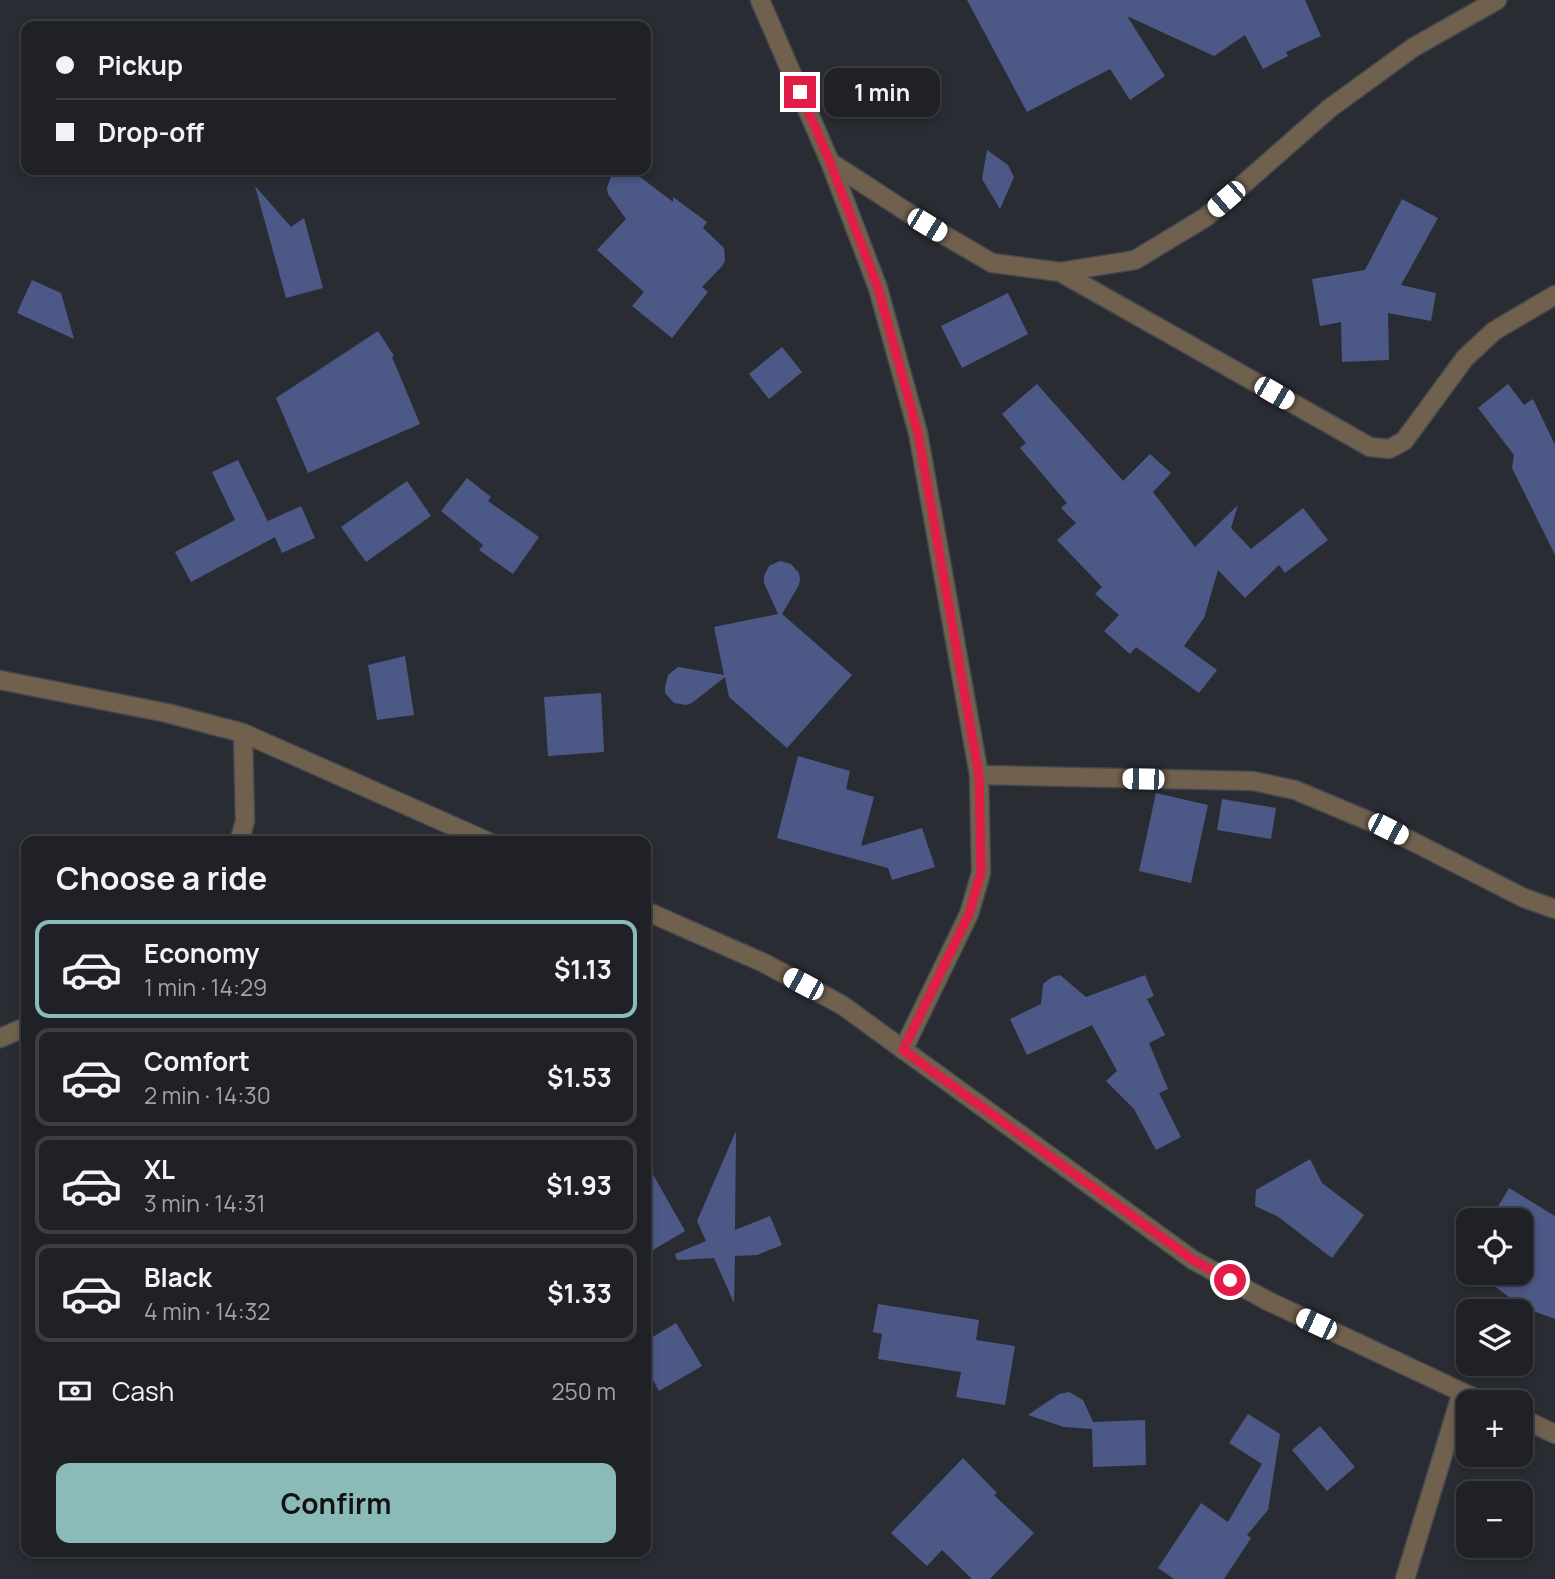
<!DOCTYPE html>
<meta charset="utf-8">
<style>
:root{--surface:#202126;--page:#28292e;--text:#f1f3f6;--muted:#a2a3a7;--line:#3d3e43;--accent:#8bbbb9}
body{margin:0;font-family:Manrope,sans-serif;background:var(--page);color:var(--text);height:100vh;display:flex;flex-direction:column;font-size:26px;white-space:nowrap}
*{box-sizing:border-box;margin:0}
p{font-size:23px;color:var(--muted)}
.icon{flex:none;width:38px;height:38px;fill:none;stroke:currentColor;stroke-width:2;stroke-linecap:round;stroke-linejoin:round}
.map{position:relative;flex:1;overflow:hidden}
.panel{position:absolute;left:21px;top:836px;width:630px;height:721px;display:flex;flex-direction:column;background:var(--surface);border-radius:14px;box-shadow:0 4px 10px #0003,0 0 0 2px var(--line)}
.panel>*{flex:none}
.hud{position:absolute;left:21px;top:21px;width:630px;height:154px;border-radius:14px;box-shadow:0 4px 10px #0003,0 0 0 2px var(--line);display:grid;align-content:center;height:154px;padding:0 35px;background:var(--surface)}
.controls{position:absolute;left:1456px;top:1208px;display:grid;gap:14px}
.controls a{display:grid;place-items:center;width:77px;height:77px;border-radius:14px;background:var(--surface);box-shadow:0 4px 10px #0003,0 0 0 2px var(--line);font-size:35px}
.end{position:absolute;width:32px;height:32px;margin:-16px;border:9px solid #e11d48;background:#fff;box-shadow:0 0 0 4px #fff}
.from{border-radius:50%}
.bubble{position:absolute;height:49px;border-radius:14px;background:var(--surface);box-shadow:0 4px 10px #0003,0 0 0 2px var(--line);font-size:23px;font-weight:700;line-height:49px;text-align:center}
.car{position:absolute;width:21px;height:42px;margin:-21px -10px;border-radius:9px;box-shadow:0 0 5px 2px #0007;background:linear-gradient(#fff 24%,#345 0 40%,#fff 0 76%,#345 0 86%,#fff 0)}
.hud b{display:flex;align-items:center;gap:24px;height:66px;font-size:26px}
.hud b+b{border-top:2px solid var(--line)}
.hud i{width:18px;height:18px;background:var(--text)}
ul{padding:0;list-style:none}
li{display:flex;align-items:center;gap:21px;height:98px;margin:0 14px 10px;padding:0 21px;border:4px solid var(--line);border-radius:14px}
li div{flex:1}
li b{display:block;font-size:26px}
li em{font-style:normal;font-weight:700}
li.current{border-color:var(--accent)}
li>.icon{width:63px;height:63px;stroke-width:1.5}
h2{padding:0 35px;font-size:32px;line-height:84px}
.pay{display:flex;align-items:center;gap:18px;height:77px;padding:0 35px;font-size:26px}
.pay p{margin-inline-start:auto}
.action{display:flex;gap:14px;margin-top:auto;padding:14px 35px}
.action a{flex:1;height:80px;border-radius:14px;background:var(--accent);color:#111;font-size:28px;font-weight:700;line-height:80px;text-align:center}
.map>svg:first-child{display:block}
</style>
<div class="map">
<svg width="1555" height="1579" viewBox="0 0 1555 1579">
<rect width="100%" height="100%" fill="#2a2c33"/>
<path fill="#4c5987" d="M967,0H1305L1321,36L1286,52L1288,56L1263,69L1245,35L1214,56L1127,16L1165,76L1130,100L1110,69L1027,112Z
M987,150L1008,165L1014,177L1000,209L982,179Z
M622,170H631L673,202V197L707,222L703,228L724,248L725,260L723,265L702,287L708,292L672,338L632,306L644,292L597,250L626,219L608,194L607,188L611,176Z
M255,186L291,227L304,218L323,288L286,298Z
M1402,199L1438,218L1401,285L1436,293L1431,321L1388,313L1389,360L1342,362L1341,322L1320,326L1312,279L1365,270Z
M32,280L61,293L74,339L17,313Z
M1008,293L1028,334L962,368L941,326Z
M378,331L394,356L392,357L420,424L308,473L276,398Z
M782,347L802,372L769,399L749,374Z
M1037,384L1123,481L1150,454L1171,473L1153,492L1195,547L1238,505L1231,528L1251,549L1303,508L1328,540L1285,573L1279,565L1245,598L1218,570L1204,618L1184,646L1217,670L1199,693L1136,647L1130,654L1104,631L1119,615L1095,594L1102,587L1057,540L1076,523L1061,508L1067,503L1020,448L1026,443L1002,414Z
M1508,384L1524,405L1533,399L1555,445V555L1512,468L1514,455L1478,408Z
M238,460L269,524L268,521L301,506L315,538L282,553L275,537L191,582L175,552L235,520L212,472Z
M467,478L491,497L488,501L539,537L513,574L479,550L483,545L441,511Z
M407,481L431,516L366,562L341,527Z
M780,561L791,564L799,573L800,579L799,585L782,614L852,675L787,748L729,697L725,677L692,703L686,705L674,703L665,693V687L668,675L678,667L724,675L714,627L778,614L764,583V576L769,566Z
M405,656L414,715L377,720L368,665Z
M601,693L604,752L548,756L544,697Z
M798,756L850,771L846,789L874,797L861,846L922,828L935,867L892,880L888,868L777,838Z
M1156,793L1208,805L1191,883L1139,871Z
M1222,799L1276,808L1271,839L1217,830Z
M1060,975L1086,997L1145,975L1154,996L1147,999L1165,1035L1149,1043L1168,1089L1159,1093L1181,1137L1156,1150L1134,1109L1106,1081L1117,1071L1092,1025L1027,1055L1010,1019L1041,1004L1043,984L1052,977Z
M736,1131L735,1230L770,1216L782,1245L757,1255L735,1256L734,1303L714,1258L677,1260L675,1254L706,1241L697,1221Z
M1310,1159L1322,1183L1364,1215L1332,1258L1277,1216L1255,1206L1256,1190Z
M646,1162L685,1231L646,1254Z
M1509,1188L1555,1216V1319L1523,1307L1475,1272H1521V1220H1490Z
M878,1304L979,1320L976,1340L1015,1346L1005,1405L956,1397L961,1372L878,1359L882,1334L873,1332Z
M676,1323L702,1366L659,1391L646,1368V1341Z
M1069,1392L1083,1400L1093,1422L1145,1420L1146,1465L1093,1467L1092,1429L1064,1427L1028,1415L1059,1394Z
M1248,1414L1280,1434L1268,1510L1247,1535L1251,1538L1224,1579H1174L1158,1568L1201,1503L1228,1522L1262,1464L1229,1443Z
M1320,1426L1355,1467L1327,1491L1292,1450Z
M963,1458L997,1493L994,1495L1034,1533L990,1579H972L942,1550L927,1566L891,1533Z"/>
<g fill="none" stroke-linecap="round" stroke-linejoin="round">
<g stroke="#47484f" stroke-width="21">
<path id="minor" d="M760,0L830,162L878,288L918,433L979,775L981,873L969,914L903,1050
M830,162L927,225L992,263L1060,272L1135,260L1206,217L1330,108L1414,47L1497,0
M1060,272L1370,447L1389,449L1404,441L1465,358L1494,331L1555,295
M0,680L167,713L243,733L489,842
M979,775L1253,781L1295,790L1388,829L1524,898L1555,909
M239,842L245,821L243,733
M646,911L764,963L842,1005L1193,1260L1268,1301L1483,1402
M0,1038L26,1027
M1521,1418L1555,1434
M1405,1579L1462,1392"/>
</g>
<use href="#minor" stroke="#70614e" stroke-width="18"/>
</g>
<g fill="none" stroke-linecap="round" stroke-linejoin="round">
<path stroke="#e11d48" stroke-width="9" d="M800,92L830,162L878,288L918,433L979,775L981,873L969,914L903,1050L1193,1260L1230,1280"/>
</g>
</svg>
<div class="controls">
<a><svg class="icon" aria-label="locate" viewBox="0 0 24 24"><circle cx="12" cy="12" r="6"/><path d="M12 2v4M12 18v4M2 12h4M18 12h4"/></svg></a>
<a><svg class="icon" aria-label="layers" viewBox="0 0 24 24"><path d="M12 4l9 5-9 5-9-5zM3 14l9 5 9-5"/></svg></a>
<a>+</a>
<a>−</a>
</div>
<i class="end from" style="left:1230px;top:1280px"></i>
<i class="end" style="left:800px;top:92px"></i>
<div class="bubble" style="left:824px;top:68px;width:116px">1 min</div>
<i class="car" style="left:1226px;top:199px;rotate:229deg"></i>
<i class="car" style="left:927px;top:225px;rotate:121deg"></i>
<i class="car" style="left:1274px;top:393px;rotate:120deg"></i>
<i class="car" style="left:1143px;top:779px;rotate:271deg"></i>
<i class="car" style="left:1388px;top:829px;rotate:117deg"></i>
<i class="car" style="left:803px;top:984px;rotate:298deg"></i>
<i class="car" style="left:1316px;top:1324px;rotate:295deg"></i>
<div class="hud">
<b><i class="from"></i>Pickup</b>
<b><i></i>Drop-off</b>
</div>
<section class="panel">
<h2>Choose a ride</h2>
<ul>
<li class="current"><svg class="icon" aria-label="car" viewBox="0 0 24 24"><path d="M5 17H2v-5l4-1 3-4h7l3 4 3 1v5h-3M9 17h6M6 11h13"/><circle cx="7" cy="17" r="2"/><circle cx="17" cy="17" r="2"/></svg><div><b>Economy</b><p>1 min · 14:29</p></div><em>$1.13</em></li>
<li><svg class="icon" aria-label="car" viewBox="0 0 24 24"><path d="M5 17H2v-5l4-1 3-4h7l3 4 3 1v5h-3M9 17h6M6 11h13"/><circle cx="7" cy="17" r="2"/><circle cx="17" cy="17" r="2"/></svg><div><b>Comfort</b><p>2 min · 14:30</p></div><em>$1.53</em></li>
<li><svg class="icon" aria-label="car" viewBox="0 0 24 24"><path d="M5 17H2v-5l4-1 3-4h7l3 4 3 1v5h-3M9 17h6M6 11h13"/><circle cx="7" cy="17" r="2"/><circle cx="17" cy="17" r="2"/></svg><div><b>XL</b><p>3 min · 14:31</p></div><em>$1.93</em></li>
<li><svg class="icon" aria-label="car" viewBox="0 0 24 24"><path d="M5 17H2v-5l4-1 3-4h7l3 4 3 1v5h-3M9 17h6M6 11h13"/><circle cx="7" cy="17" r="2"/><circle cx="17" cy="17" r="2"/></svg><div><b>Black</b><p>4 min · 14:32</p></div><em>$1.33</em></li>
</ul>
<div class="pay"><svg class="icon" aria-label="cash" viewBox="0 0 24 24"><path d="M3 7h18v10H3z"/><circle cx="12" cy="12" r="2"/></svg>Cash<p>250 m</p></div>
<div class="action"><a>Confirm</a></div>
</section>
</div>
